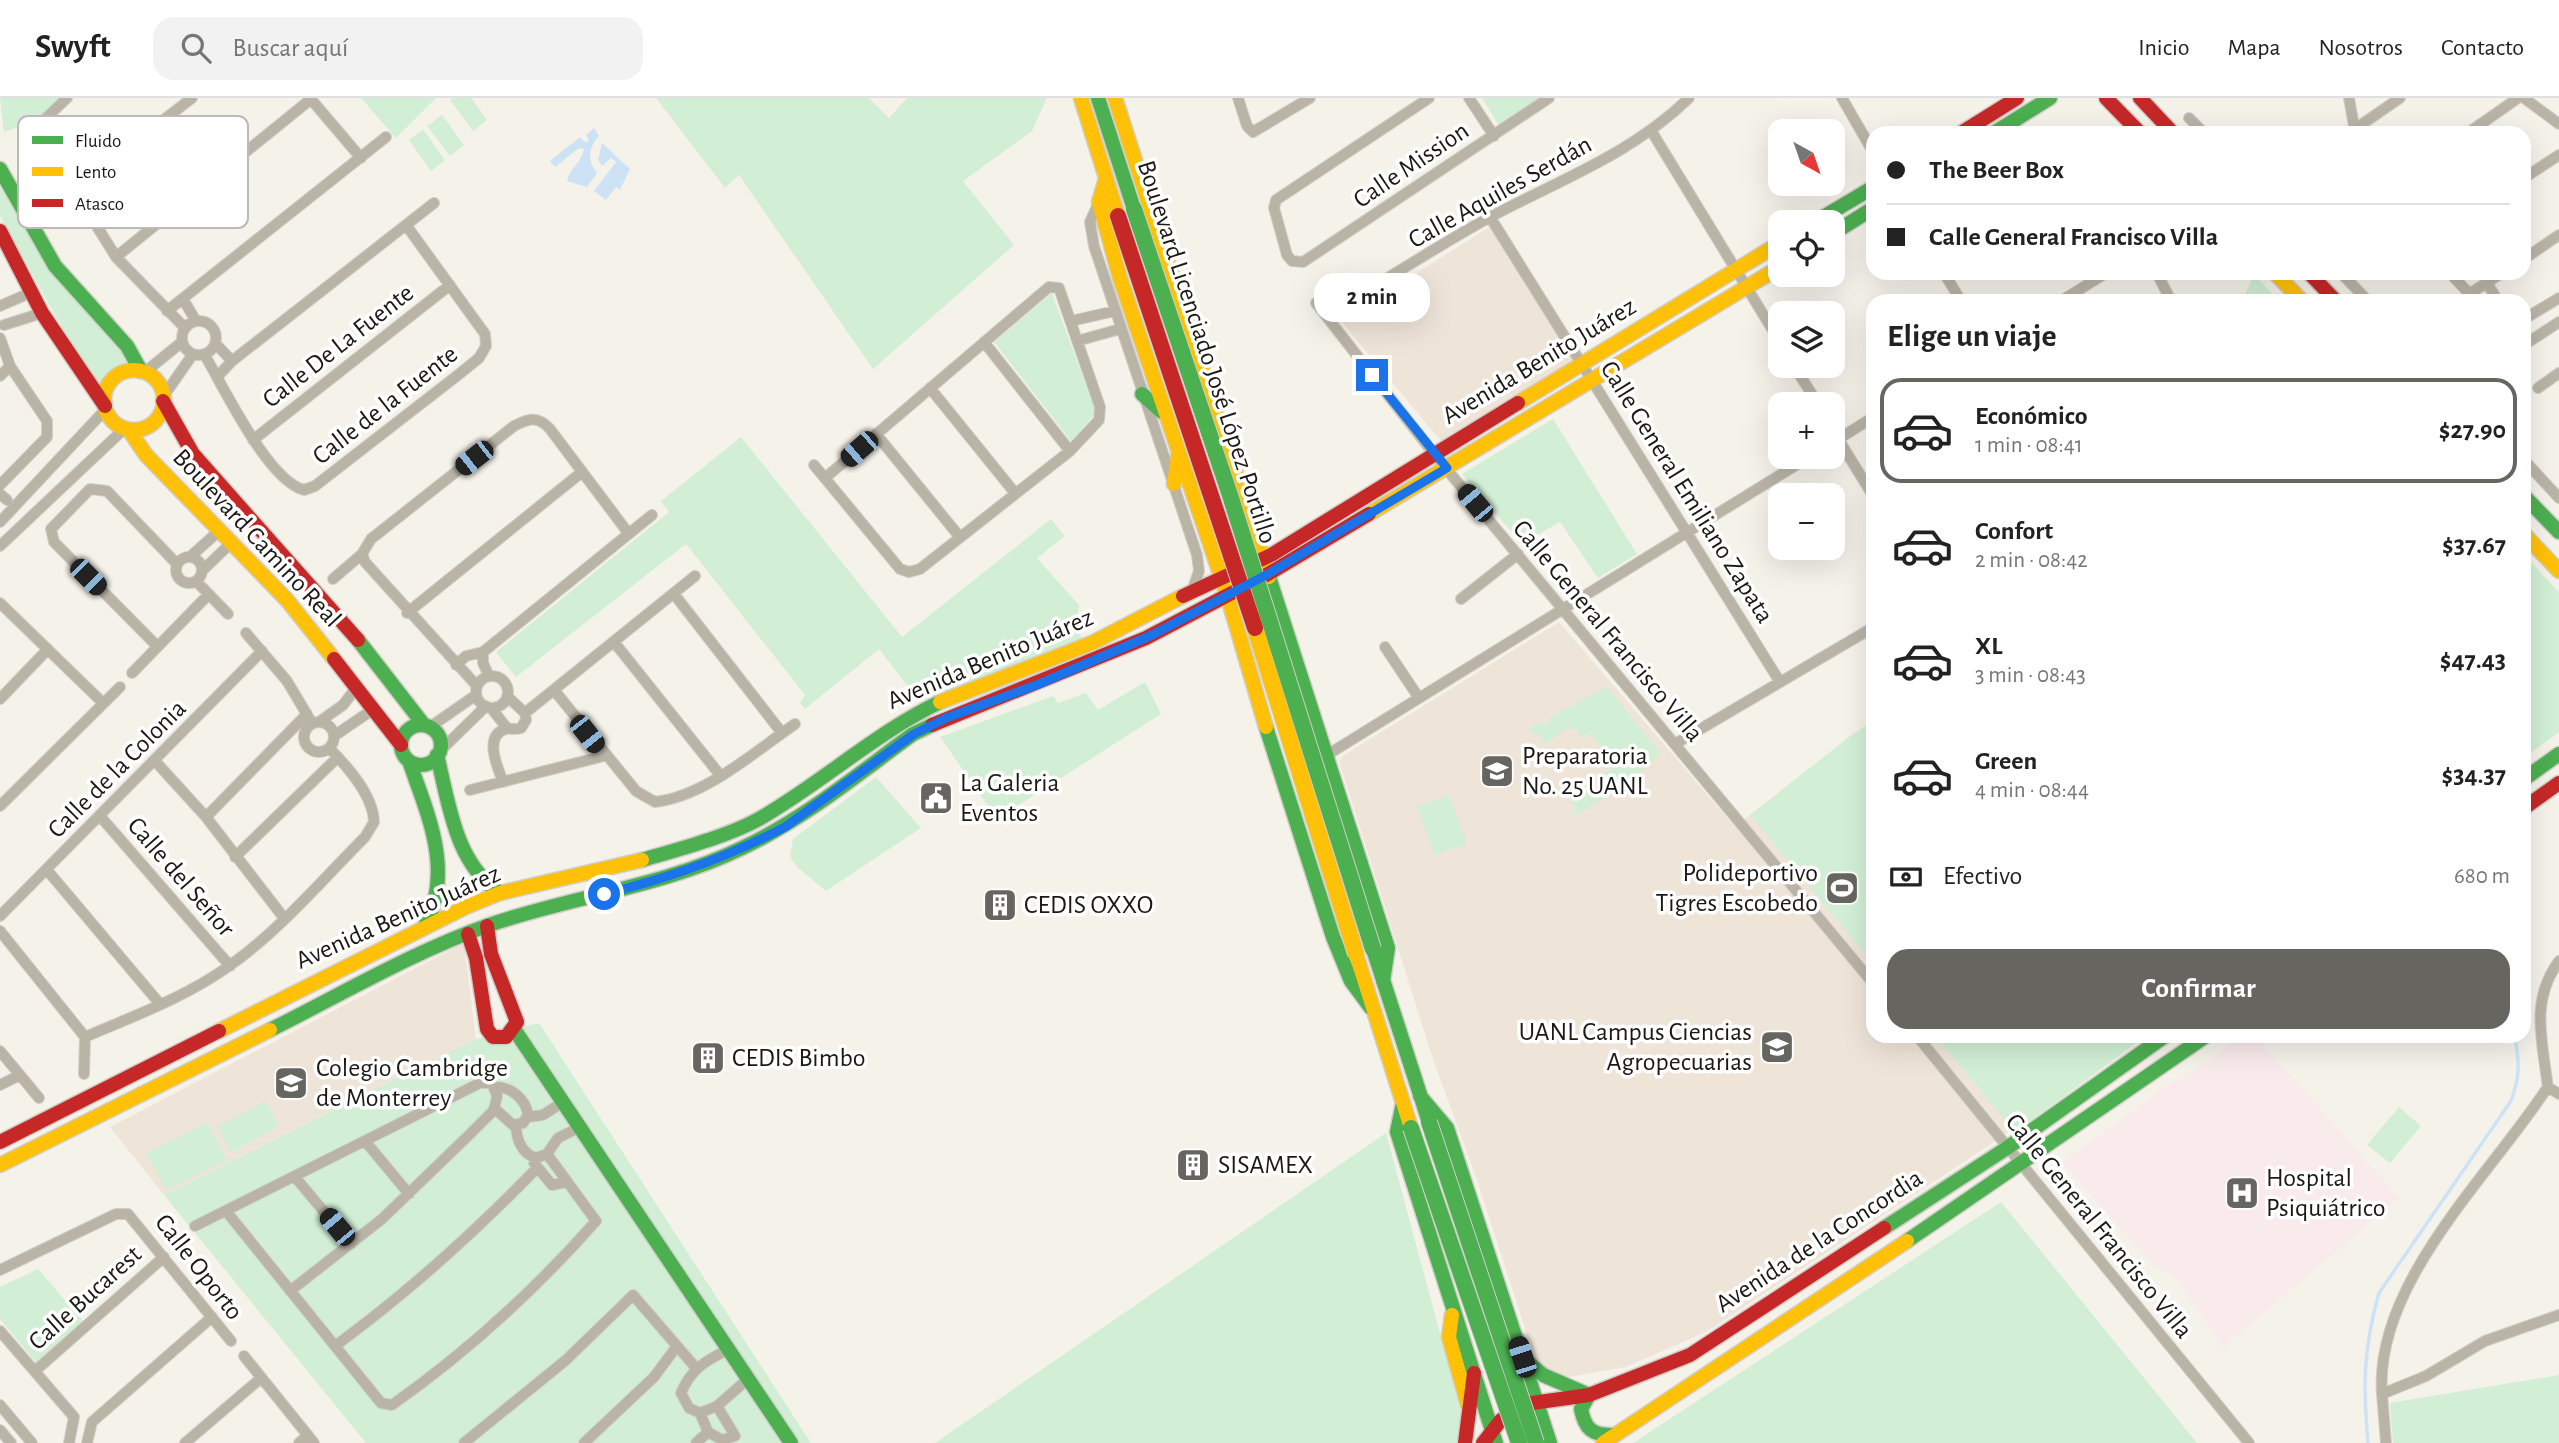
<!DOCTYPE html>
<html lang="es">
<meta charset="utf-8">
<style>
:root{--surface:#fff;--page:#f2f2f2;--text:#222;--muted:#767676;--line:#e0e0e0;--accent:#67655f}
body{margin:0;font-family:"Alegreya Sans",sans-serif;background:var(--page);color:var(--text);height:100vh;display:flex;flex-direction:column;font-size:26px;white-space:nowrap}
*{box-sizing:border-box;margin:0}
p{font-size:23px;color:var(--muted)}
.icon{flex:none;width:38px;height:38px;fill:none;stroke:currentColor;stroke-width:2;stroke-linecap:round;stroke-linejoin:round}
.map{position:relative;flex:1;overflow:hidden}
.panel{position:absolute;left:1866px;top:196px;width:665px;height:749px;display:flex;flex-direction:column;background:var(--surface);border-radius:21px;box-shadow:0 7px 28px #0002}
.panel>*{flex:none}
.top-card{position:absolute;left:1866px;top:28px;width:665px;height:154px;border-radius:21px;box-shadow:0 7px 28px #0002;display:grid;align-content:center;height:154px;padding:0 21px;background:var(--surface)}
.needle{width:46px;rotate:140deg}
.tools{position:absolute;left:1768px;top:21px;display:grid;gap:14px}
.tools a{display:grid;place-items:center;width:77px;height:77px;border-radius:14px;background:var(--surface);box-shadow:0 7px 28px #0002;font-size:35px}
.end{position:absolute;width:32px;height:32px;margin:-16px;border:9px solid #1a73e8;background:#fff;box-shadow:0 0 0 4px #fff}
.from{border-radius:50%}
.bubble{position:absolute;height:49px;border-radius:21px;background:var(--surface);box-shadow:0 7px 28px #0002;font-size:23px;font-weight:700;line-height:49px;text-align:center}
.car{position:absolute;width:21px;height:42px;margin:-21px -10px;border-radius:9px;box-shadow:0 0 5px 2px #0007;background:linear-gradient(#222 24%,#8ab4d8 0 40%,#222 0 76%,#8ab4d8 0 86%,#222 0)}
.top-card b{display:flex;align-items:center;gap:24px;height:66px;font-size:26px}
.top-card b+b{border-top:2px solid var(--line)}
.top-card i{width:18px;height:18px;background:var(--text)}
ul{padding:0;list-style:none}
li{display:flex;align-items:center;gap:21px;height:105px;margin:0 14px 10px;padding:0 7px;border:4px solid transparent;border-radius:21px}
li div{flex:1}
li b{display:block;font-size:26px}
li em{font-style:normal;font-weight:700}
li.on{border-color:var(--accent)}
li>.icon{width:63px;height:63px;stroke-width:1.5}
h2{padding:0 21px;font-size:32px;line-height:84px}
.pay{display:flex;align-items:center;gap:18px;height:77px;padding:0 21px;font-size:26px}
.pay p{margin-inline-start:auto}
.action{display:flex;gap:14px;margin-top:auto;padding:14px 21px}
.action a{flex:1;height:80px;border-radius:21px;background:var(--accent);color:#fff;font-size:28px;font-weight:700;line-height:80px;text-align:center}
header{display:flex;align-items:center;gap:42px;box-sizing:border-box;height:98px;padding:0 35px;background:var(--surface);border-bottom:2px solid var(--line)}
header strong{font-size:33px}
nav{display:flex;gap:38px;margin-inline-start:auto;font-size:24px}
.search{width:490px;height:63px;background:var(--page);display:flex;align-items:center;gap:18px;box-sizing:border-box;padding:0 24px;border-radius:21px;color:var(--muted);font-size:26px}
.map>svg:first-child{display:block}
</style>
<header>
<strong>Swyft</strong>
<div class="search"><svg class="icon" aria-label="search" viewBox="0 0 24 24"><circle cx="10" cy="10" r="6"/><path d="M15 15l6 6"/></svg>Buscar aquí</div>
<nav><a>Inicio</a><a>Mapa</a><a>Nosotros</a><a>Contacto</a></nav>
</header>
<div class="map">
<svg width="2559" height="1345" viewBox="0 0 2559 1345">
<rect width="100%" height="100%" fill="#f5f2ea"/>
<path fill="#efe4d8" d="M1491,128L1575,264L1441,343L1341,223Z
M1559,524L1735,729L1853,636L1872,624V938H2140L1994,1044L1706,1234L1626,1269L1569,1279L1548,1271L1535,1261L1476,1079L1433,961L1339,663L1344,657Z
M464,845L476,942L164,1097L110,1029Z"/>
<path fill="#f9eaeb" d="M2240,938H2256L2399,1100L2223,1249L2177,1182L2152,1165L2062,1065L2182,977L2193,975Z"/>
<path fill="#d2efd6" d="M0,0H61L44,14L39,22L4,34Z
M361,0H436L396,40Z
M453,0H471L487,22L473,33L450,2Z
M656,0H869L889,20L907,0H1047L1032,33L963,83L1014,147L873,271L739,77L725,90Z
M1482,0H1544L1500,29Z
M442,17L464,47L450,58L427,28Z
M423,31L445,62L431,73L409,42Z
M0,89L54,177L131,260L99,290L87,274L0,118Z
M2254,177H2255L2279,203H2242Z
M1052,195L1096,315L1071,343L994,244Z
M1553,321L1637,456L1598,480L1560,424L1522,446L1462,376Z
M741,339L902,539L1051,421L1065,438L1037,460L1079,507L1076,530L1083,542L919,603L879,551L805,611L800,605L805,597L686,446L516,579L496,554L669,414L661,403Z
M2524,457L2559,494V634L2524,660Z
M1145,584L1161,616L997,721L940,639L1053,598L1058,605L1086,595L1098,612Z
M1607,589L1661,656L1627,686L1576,718L1571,698L1602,690L1601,675L1611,672L1610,666H1606C1604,652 1599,639 1584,636L1580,642L1578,634L1569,629L1544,646L1540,636L1531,635L1530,631L1539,624L1547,627L1549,620Z
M1872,624V864L1750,717L1853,636Z
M876,679L921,730L826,793L797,769L790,759L793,741Z
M1449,697L1467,746L1435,757L1417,709Z
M539,925L811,1345H366L164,1097L476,941Z
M1935,938H2146L2015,1034Z
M266,1003L279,1028L231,1055L217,1029Z
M2399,1009L2421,1028L2390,1065L2367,1047Z
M208,1024L227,1062L166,1092L146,1055Z
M1386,1035L1462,1317L1459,1345H935Z
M2001,1104L2197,1345H1633Z
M38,1171L84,1224L37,1266L0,1221V1189Z
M2559,1277V1345H2393L2390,1305Z"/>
<path fill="#cde3f5" d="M594,30L599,38C588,50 587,63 597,75L587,89L567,83C570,70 582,64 584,51L579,50L555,69L550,63L580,39L586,45L589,42L586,37Z
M602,45L630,71L620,92L616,89L606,102L594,93L616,64L611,60L602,68L598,62Z"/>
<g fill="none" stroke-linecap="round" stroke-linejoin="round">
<path stroke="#cde3f5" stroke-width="3.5" d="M2368,1345C2363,1288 2363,1251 2379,1195L2511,1003C2520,979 2520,962 2514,938"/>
<g stroke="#d1cec9" stroke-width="12">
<path id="street" d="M67,0L45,21V45L116,159L185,230
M310,0L361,60
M1238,0L1247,28L1253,34L1310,0
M1429,0L1276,102L1274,110L1287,157L1292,163L1303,164L1549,0
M1469,0L1494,38
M1842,0L1872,52
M2349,0L2355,34
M2524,0L2559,26
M2189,20L2204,35
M2355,31L2400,0
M1652,34L1780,244
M2468,35L2518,0
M2524,80L2559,57
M73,92L192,0
M1099,104L1090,124L1094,148L1197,457L1199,473L1192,493
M1490,119L1780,584
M116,159L311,1
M2524,161L2559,137
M1944,175L1961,203
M2157,175L2171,203
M2341,175L2368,203
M2450,175L2476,203
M2487,185L2498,203
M2469,196L2502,175
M183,201L196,223
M2061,203L2106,175
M1316,205L1434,356L1872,884
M0,208L32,194
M167,213L386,39
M1326,218C1381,185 1435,149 1492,118C1560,82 1633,55 1689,0
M2524,221L2559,200
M182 240a17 17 0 1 1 34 0a17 17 0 1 1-34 0Z
M1071,223L1115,213
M4,227L42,215
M0,240L10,268L47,323V339L0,387
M1077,243L1120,231
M984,244L1070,353
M215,245L232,263
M2524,247L2559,224
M204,256C224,289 267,382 304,392L315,388L458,277L479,260L486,248L485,236L406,127
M1794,268L1818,306
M145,274L182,244
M0,278L10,268
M217,279L232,263L434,105
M930,290L1015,395
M2538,290L2559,275
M163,299L193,256
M1832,331L1872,396
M876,336L959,438
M253,342L450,187
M1832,345L1872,320
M2524,362L2559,400
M814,367L900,471L909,474L920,471L1070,353L1099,322L1100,309L1059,190L1049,189L825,380
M0,396L7,402
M0,424L105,312
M0,448L124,331
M191,458L220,432
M176 472a13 13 0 1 1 26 0a13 13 0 1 1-26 0Z
M203,472L232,444
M333,481L362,456
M196,483L228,516
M674,496L782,635
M1461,501L1518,456
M0,505L103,605
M407,515L582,374
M246,535L287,583L312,625
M614,544L720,677
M157,548L54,444L51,431L90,391L107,393L177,466
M1385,549L1419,600
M483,554V565L489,578
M456,567L466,558L483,554L652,417
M132,575L209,496
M476 594a16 16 0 1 1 32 0a16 16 0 1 1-32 0Z
M477,588L365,464L362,456L371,441L514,328C530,320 538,318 550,331L629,436
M554,592L636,693L655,704C706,698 754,654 795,626
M507,598L525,615
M0,601L48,551
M491,610L507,630
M304 639a15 15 0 1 1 30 0a15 15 0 1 1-30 0Z
M319,624L343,607L356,590
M430,629L476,597
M334,638L372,612
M1675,646L1872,530
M440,653L486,608
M1327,657L1809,359
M155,663L206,719L284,820
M503,684C498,670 483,639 505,631C510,630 516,632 521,630L526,622L525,615L695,478
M470,692L604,658
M0,708L120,589
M100,718L230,868
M206,719L307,616
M235,759L338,659
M47,772L160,906
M0,818L262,553
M0,833L85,939
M1917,938L2249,1345
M85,939C134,918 186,899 229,868C279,833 321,783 365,739L374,724C373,697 348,669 329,650
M0,953L20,977L0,987
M84,976L85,939
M20,977L39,1000
M2548,991C2543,944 2529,904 2559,863
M494,1010L513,1027L523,1025L528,1017C526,1001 510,988 495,989
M528,1019L543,1017L563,1004
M516,1027C516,1041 522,1056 536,1060L547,1056L558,1040L580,1029
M365,1043L409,1096
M534,1065L552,1087L567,1084
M295,1079L351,1146
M226,1113L381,1305L392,1307C467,1254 535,1192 596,1123L547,1056
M195,1128L480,985H492L497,998L494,1012L468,1038L382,1121L290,1193
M0,1172L116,1116H128L231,1243
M0,1233L74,1319
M335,1248C410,1193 472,1137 537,1070
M729,1251C705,1263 691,1271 681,1295L689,1310L700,1315L717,1308L748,1281
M244,1258L314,1345
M35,1273L164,1159
M2382,1296C2374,1187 2488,1079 2545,993L2551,991L2559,996
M0,1307L32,1345
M700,1315L708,1334L722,1342L735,1338L717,1308
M92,1324L212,1219
M0,1332L11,1345
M69,1345L74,1319
M87,1345L92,1324
M185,1345L261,1280
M299,1345L308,1337
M464,1345L566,1262L633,1197L696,1270
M584,1345L654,1279L677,1248
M696,1345L708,1334
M2386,1345L2382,1296L2426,1278L2485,1243L2559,1217"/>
</g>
<g stroke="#d1cec9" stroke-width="17">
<path id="fast" d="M1098,0L1134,111
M1994,35L2050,0
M0,71L55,168L127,248L141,273
M1815,124L1872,90
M1832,136L1872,111
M1142,296L1162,314
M2524,398L2559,434
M1269,479L1388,850L1383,883
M358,542L424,627
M401 647a20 20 0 1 1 40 0a20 20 0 1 1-40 0Z
M1266,629L1333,839L1351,883L1371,910
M437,657C449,706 455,765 500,795
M409,663C428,717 454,773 425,828
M2524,681L2559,656
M642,762C676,752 729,738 759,721C822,685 875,635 940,604
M1373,851L1429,1024
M514,931L791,1345
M270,932C342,896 413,854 489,827C573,798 662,789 742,750C804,721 858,676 913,636L932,627
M1420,998L1447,1030L1550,1345
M1403,1005L1397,1034L1496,1345
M1884,1130L2007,1050L2165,938
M1907,1143L2206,938
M1522,1259L1543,1277L1589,1297L1581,1311C1585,1331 1592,1337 1612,1337"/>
</g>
<g stroke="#d1cec9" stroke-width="17">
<path id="slow" d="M1081,0L1118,118
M1115,0L1269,479
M1106,81L1099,104L1120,180L1227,496L1266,629
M2275,175L2302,203
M104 302a30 30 0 1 1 60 0a30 30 0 1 1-60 0Z
M1518,305L1780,145
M129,332L146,357L287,502L334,561
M1174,386L1178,358
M1369,416L1780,169
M2524,436L2559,473
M940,604L1092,545L1183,498
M1356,856L1411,1030
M219,933L466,809L500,795L642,762
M0,1067L270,932
M1452,1217L1449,1239L1468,1307
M1603,1345L1907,1143"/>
</g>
<g stroke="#d1cec9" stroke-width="17">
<path id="jam" d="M2106,0L2140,35
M2140,0L2173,35
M1961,35L2017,0
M0,133L42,215L105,308
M2309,175L2336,203
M163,303L193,356L358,542
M1183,498L1271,457L1518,305
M334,561L401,647
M932,627L1146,540L1268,476L1369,416
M2524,710L2559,685
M468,836L476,860L487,931L493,939H506L517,924L491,856L487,828
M0,1044L219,933
M1465,1345L1474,1275
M1483,1345L1501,1322L1525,1306L1589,1297L1690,1257L1884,1130"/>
</g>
<use href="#street" stroke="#bab4a7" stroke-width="10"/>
<use href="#fast" stroke="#4caf50" stroke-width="14"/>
<use href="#slow" stroke="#ffc107" stroke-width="14"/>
<use href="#jam" stroke="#c62828" stroke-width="14"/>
<g stroke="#d1cec9" stroke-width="18" stroke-linecap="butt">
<path id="fast-bridge" d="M1134,111L1230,397L1373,851
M1429,1024L1536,1345
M1411,1030L1519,1345"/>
</g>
<g stroke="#d1cec9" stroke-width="18" stroke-linecap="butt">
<path id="slow-bridge" d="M1255,530L1356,856"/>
</g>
<g stroke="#d1cec9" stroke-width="18" stroke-linecap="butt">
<path id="jam-bridge" d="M1118,118L1255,530"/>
</g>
<use href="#fast-bridge" stroke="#4caf50" stroke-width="16"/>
<use href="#slow-bridge" stroke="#ffc107" stroke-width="16"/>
<use href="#jam-bridge" stroke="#c62828" stroke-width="16"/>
</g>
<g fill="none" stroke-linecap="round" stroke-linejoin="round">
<path stroke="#1a73e8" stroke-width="9" d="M604,796C667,781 728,759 785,729L914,636L946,620L1039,586L1152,537L1268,476L1447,370L1372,277"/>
</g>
<defs>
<g id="university-square" transform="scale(1.75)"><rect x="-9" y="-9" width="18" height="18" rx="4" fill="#67655f" stroke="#fff"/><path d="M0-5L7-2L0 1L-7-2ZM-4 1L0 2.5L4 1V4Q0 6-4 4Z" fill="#fff"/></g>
<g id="civic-square" transform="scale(1.75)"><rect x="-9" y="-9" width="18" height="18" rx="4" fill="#67655f" stroke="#fff"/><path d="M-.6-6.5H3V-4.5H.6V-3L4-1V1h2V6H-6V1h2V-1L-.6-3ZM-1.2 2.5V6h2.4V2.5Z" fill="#fff"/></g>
<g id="stadium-square" transform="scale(1.75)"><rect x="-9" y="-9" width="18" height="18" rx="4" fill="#67655f" stroke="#fff"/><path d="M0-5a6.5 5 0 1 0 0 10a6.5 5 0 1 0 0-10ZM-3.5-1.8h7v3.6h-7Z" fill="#fff"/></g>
<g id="building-square" transform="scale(1.75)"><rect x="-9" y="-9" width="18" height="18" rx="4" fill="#67655f" stroke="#fff"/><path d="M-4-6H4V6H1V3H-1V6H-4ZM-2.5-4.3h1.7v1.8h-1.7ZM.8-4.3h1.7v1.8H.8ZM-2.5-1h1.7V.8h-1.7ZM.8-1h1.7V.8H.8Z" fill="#fff"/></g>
<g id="school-square" transform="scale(1.75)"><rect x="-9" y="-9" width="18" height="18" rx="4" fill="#67655f" stroke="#fff"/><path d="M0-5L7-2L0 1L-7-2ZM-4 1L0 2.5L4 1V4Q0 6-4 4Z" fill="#fff"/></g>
<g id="hospital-square" transform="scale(1.75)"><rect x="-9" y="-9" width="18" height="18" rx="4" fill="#67655f" stroke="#fff"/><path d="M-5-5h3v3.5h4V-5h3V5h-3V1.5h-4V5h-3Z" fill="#fff"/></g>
</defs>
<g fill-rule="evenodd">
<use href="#university-square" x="1497" y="673"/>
<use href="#civic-square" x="936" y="700"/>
<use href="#stadium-square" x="1842" y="790"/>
<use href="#building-square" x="1000" y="807"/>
<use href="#university-square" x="1777" y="949"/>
<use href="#building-square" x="708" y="960"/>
<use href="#school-square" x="291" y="985"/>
<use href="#building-square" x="1193" y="1067"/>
<use href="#hospital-square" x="2242" y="1095"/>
</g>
<g text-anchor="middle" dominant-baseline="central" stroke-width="7" stroke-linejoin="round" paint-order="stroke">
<g font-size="26" fill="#1b1914" stroke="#fff">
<text transform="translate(1411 67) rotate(-34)">Calle Mission</text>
<text transform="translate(1500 94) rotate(-29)">Calle Aquiles Serdán</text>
<text transform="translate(338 248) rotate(-38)">Calle De La Fuente</text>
<text transform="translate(1207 254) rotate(72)">Boulevard Licenciado José López Portillo</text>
<text transform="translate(1539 263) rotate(-31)">Avenida Benito Juárez</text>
<text transform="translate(385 307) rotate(-38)">Calle de la Fuente</text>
<text transform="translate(1687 394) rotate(58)">Calle General Emiliano Zapata</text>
<text transform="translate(257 440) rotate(47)">Boulevard Camino Real</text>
<text transform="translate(1608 533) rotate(50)">Calle General Francisco Villa</text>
<text transform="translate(990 561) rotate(-23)">Avenida Benito Juárez</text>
<text transform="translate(117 671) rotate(-45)">Calle de la Colonia</text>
<text transform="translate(181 779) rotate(49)">Calle del Señor</text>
<text transform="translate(398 819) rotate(-24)">Avenida Benito Juárez</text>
<text transform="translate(2099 1128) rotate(51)">Calle General Francisco Villa</text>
<text transform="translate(1819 1143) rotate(-33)">Avenida de la Concordia</text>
<text transform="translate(199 1169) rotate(52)">Calle Oporto</text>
<text transform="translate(85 1200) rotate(-42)">Calle Bucarest</text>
</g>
<g font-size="26" fill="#1b1914" stroke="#fff" text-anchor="start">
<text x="1522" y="658">Preparatoria<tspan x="1522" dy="30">No. 25 UANL</tspan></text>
<text x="960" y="685">La Galeria<tspan x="960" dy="30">Eventos</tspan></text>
<text x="1818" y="775" text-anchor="end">Polideportivo<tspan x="1818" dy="30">Tigres Escobedo</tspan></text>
<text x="1024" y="807">CEDIS OXXO</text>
<text x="1752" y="934" text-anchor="end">UANL Campus Ciencias<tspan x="1752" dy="30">Agropecuarias</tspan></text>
<text x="732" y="960">CEDIS Bimbo</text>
<text x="316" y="970">Colegio Cambridge<tspan x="316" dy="30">de Monterrey</tspan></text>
<text x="1218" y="1067">SISAMEX</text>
<text x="2266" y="1080">Hospital<tspan x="2266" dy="30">Psiquiátrico</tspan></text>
</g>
</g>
<rect x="18" y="18" width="230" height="112" rx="10" fill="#fff" stroke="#bbbab8" stroke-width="2"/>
<rect x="32" y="38" width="31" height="8" fill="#4caf50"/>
<rect x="32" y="69" width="31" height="9" fill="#ffc107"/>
<rect x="32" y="101" width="31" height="8" fill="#c62828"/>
<g font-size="19" fill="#1b1914">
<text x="75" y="49">Fluido</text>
<text x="75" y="80">Lento</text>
<text x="75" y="112">Atasco</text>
</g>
</svg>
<div class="tools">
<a><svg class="needle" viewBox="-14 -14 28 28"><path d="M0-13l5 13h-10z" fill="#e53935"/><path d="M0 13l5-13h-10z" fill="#767676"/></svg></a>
<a><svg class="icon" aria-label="locate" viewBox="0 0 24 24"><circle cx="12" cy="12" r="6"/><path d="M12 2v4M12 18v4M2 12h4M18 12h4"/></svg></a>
<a><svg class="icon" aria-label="layers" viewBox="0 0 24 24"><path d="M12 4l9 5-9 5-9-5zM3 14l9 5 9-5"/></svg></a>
<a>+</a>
<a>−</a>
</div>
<i class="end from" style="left:604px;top:796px"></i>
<i class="end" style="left:1372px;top:277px"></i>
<div class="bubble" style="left:1314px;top:175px;width:116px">2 min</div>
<i class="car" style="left:859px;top:351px;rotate:229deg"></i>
<i class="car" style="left:474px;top:360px;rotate:232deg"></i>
<i class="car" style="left:1475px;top:405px;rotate:320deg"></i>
<i class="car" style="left:88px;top:479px;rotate:135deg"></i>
<i class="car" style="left:587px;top:636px;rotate:142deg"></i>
<i class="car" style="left:337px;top:1129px;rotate:320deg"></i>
<i class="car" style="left:1522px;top:1259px;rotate:342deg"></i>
<div class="top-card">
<b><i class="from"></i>The Beer Box</b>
<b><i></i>Calle General Francisco Villa</b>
</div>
<section class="panel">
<h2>Elige un viaje</h2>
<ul>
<li class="on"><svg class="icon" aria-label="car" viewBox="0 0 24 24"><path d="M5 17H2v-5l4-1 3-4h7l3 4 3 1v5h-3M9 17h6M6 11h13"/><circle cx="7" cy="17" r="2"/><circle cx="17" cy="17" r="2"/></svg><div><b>Económico</b><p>1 min · 08:41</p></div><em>$27.90</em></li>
<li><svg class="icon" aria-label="car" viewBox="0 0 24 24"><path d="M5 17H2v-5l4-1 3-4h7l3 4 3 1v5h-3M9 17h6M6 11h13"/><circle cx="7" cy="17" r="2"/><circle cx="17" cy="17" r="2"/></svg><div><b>Confort</b><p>2 min · 08:42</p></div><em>$37.67</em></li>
<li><svg class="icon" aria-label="car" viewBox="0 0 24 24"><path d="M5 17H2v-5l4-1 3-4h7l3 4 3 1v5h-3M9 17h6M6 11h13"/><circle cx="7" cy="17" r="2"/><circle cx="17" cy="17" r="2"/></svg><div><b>XL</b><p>3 min · 08:43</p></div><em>$47.43</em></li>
<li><svg class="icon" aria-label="car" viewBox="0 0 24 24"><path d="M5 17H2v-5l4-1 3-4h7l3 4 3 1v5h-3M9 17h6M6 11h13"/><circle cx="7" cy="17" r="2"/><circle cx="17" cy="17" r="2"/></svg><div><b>Green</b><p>4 min · 08:44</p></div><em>$34.37</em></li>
</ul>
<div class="pay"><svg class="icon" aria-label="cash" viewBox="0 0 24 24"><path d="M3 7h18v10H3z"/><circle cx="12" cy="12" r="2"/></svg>Efectivo<p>680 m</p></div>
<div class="action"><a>Confirmar</a></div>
</section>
</div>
